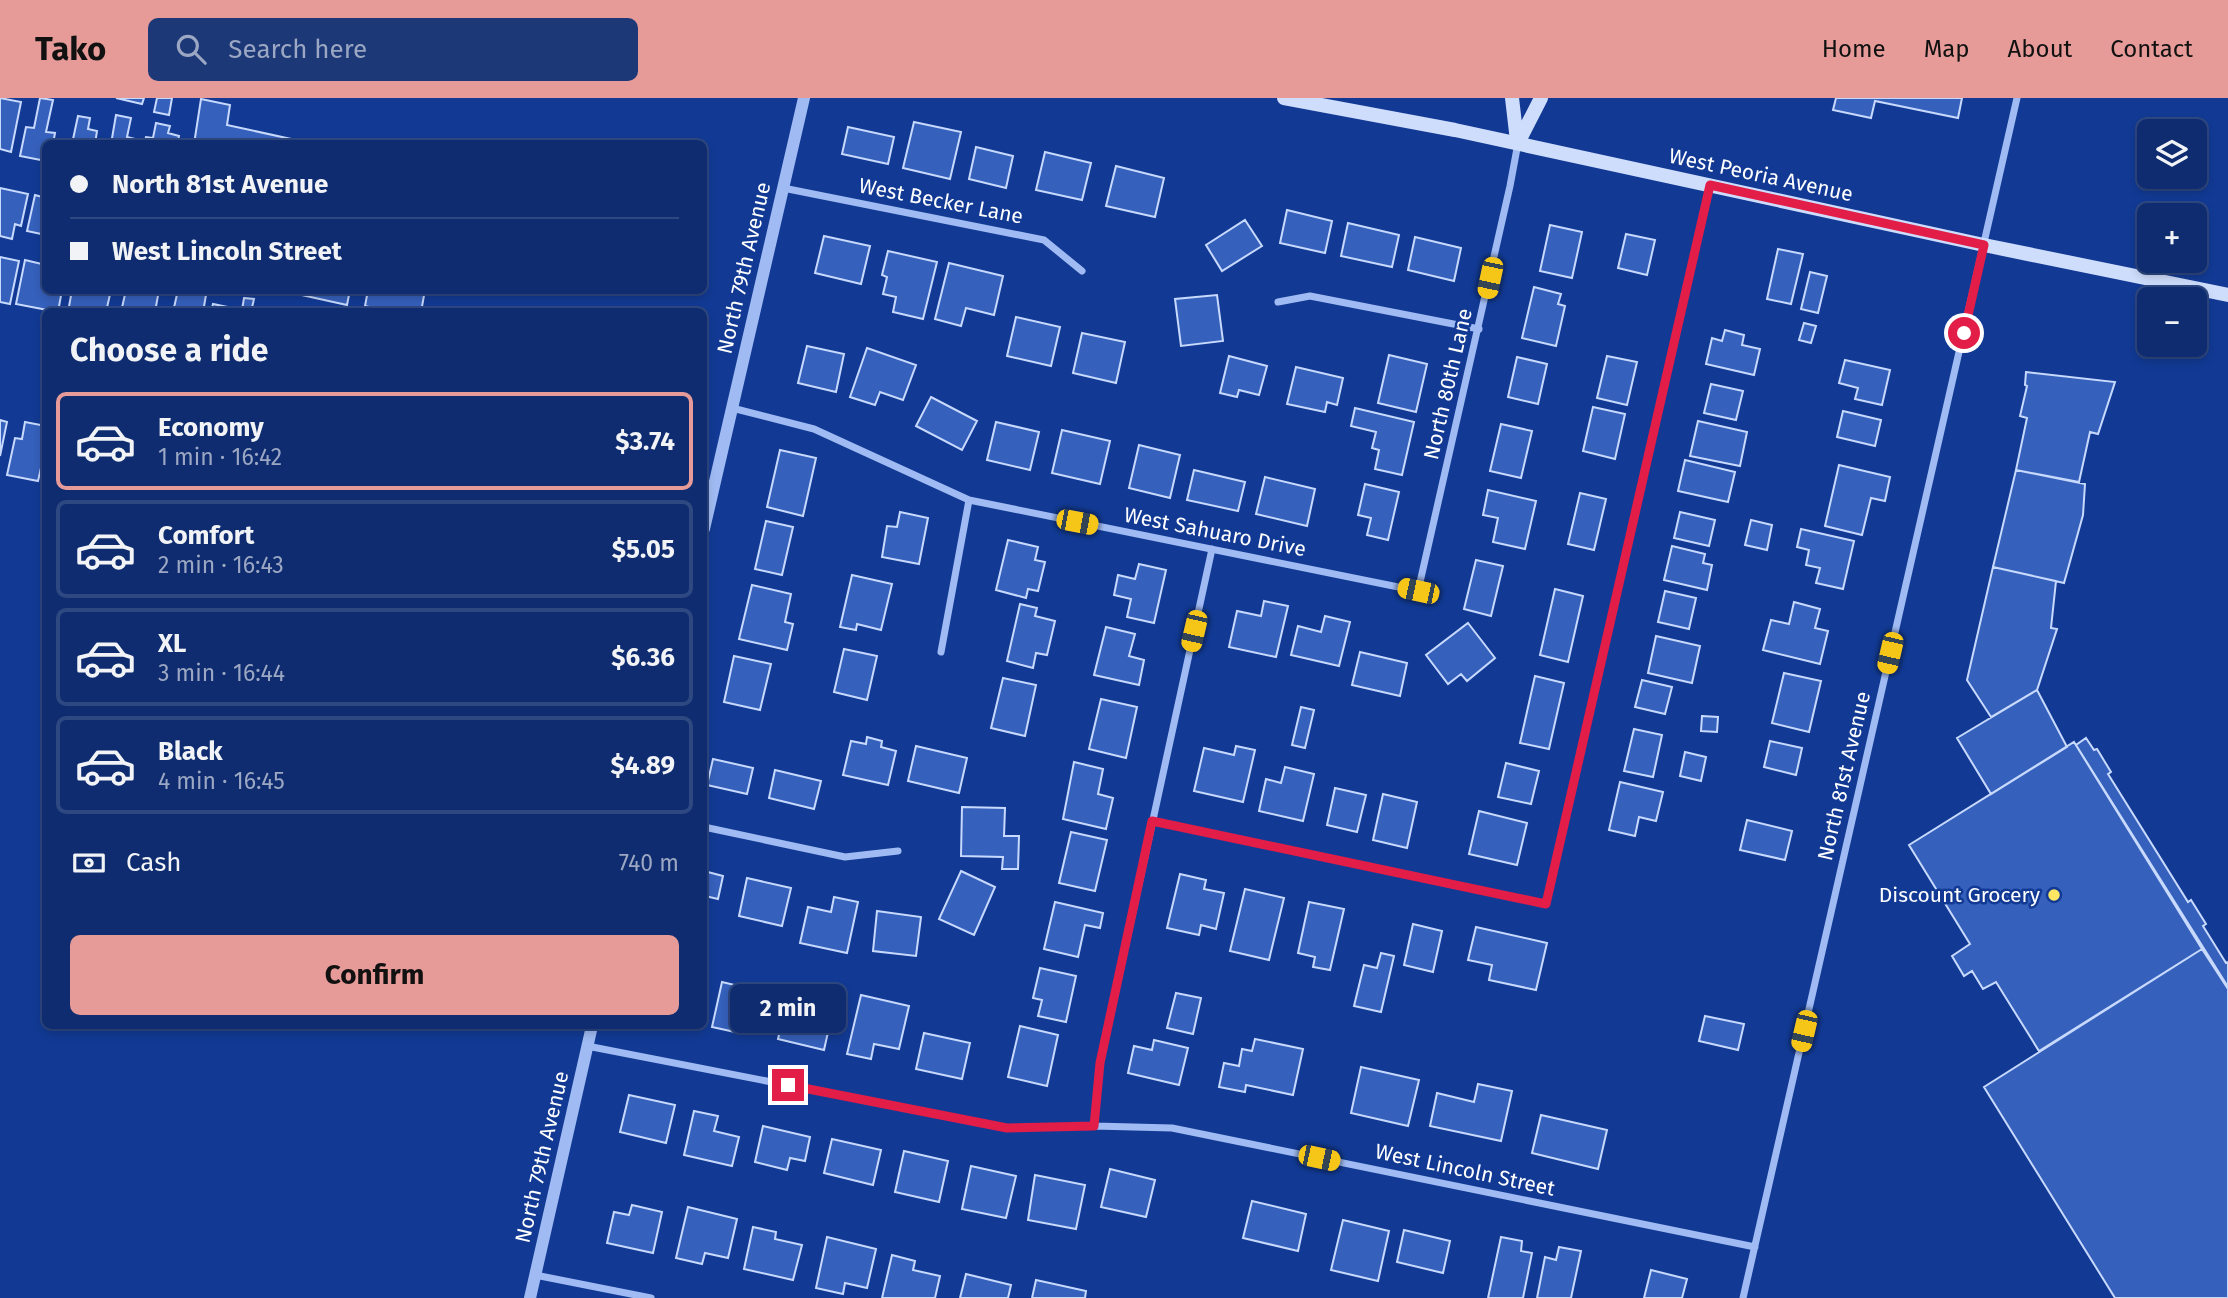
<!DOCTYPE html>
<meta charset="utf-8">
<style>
:root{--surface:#0e2c6f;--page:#1c3877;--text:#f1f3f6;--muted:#9ba7c3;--line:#2e4882;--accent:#e69b98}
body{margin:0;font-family:"Fira Sans",sans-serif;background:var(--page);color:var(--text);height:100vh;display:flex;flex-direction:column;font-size:26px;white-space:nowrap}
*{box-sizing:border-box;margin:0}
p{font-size:23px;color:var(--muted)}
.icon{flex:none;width:38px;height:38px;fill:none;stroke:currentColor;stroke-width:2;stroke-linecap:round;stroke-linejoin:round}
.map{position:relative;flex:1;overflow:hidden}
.sheet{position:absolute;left:42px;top:210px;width:665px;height:721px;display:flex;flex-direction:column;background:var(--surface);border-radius:10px;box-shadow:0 4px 10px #0003,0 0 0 2px var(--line)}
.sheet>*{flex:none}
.top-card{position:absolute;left:42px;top:42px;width:665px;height:154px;border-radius:10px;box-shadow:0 4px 10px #0003,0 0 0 2px var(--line);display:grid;align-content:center;height:154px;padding:0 28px;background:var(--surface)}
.tools{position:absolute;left:2137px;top:21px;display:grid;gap:14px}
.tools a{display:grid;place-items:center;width:70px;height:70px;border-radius:10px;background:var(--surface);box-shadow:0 4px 10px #0003,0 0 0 2px var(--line);font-size:35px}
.end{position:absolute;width:32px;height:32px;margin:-16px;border:9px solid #e11d48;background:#fff;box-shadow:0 0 0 4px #fff}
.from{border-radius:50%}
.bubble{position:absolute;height:49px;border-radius:10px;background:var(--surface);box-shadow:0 4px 10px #0003,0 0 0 2px var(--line);font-size:23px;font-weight:700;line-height:49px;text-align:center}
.car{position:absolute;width:21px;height:42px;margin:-21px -10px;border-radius:9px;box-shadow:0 0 5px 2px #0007;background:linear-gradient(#f5c518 24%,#345 0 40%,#f5c518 0 76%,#345 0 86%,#f5c518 0)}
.top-card b{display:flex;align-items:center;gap:24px;height:66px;font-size:26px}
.top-card b+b{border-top:2px solid var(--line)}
.top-card i{width:18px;height:18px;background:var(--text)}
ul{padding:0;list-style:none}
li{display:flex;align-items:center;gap:21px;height:98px;margin:0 14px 10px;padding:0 14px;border:4px solid var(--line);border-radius:10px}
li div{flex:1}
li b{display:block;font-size:26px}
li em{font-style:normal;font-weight:700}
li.active{border-color:var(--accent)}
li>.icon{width:63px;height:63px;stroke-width:1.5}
h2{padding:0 28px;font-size:32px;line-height:84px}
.pay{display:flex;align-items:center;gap:18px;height:77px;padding:0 28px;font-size:26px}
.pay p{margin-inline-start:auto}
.cta{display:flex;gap:14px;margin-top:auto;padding:14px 28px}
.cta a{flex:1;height:80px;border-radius:10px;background:var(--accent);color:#111;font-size:28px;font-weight:700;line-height:80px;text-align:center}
header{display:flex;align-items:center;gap:42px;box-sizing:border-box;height:98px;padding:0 35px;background:var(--accent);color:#111}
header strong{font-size:33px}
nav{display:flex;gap:38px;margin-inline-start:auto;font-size:24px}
.search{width:490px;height:63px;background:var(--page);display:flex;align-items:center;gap:18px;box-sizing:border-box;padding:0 24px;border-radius:10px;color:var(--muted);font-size:26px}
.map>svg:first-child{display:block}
</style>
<header>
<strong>Tako</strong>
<div class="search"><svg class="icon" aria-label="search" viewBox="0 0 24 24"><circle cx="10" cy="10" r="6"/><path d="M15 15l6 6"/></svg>Search here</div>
<nav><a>Home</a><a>Map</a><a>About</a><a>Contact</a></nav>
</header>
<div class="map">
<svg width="2228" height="1200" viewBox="0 0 2228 1200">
<rect width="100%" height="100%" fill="#123a94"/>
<path fill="#3560bb" stroke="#c7d9fd" stroke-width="2" d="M0,0L21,4L11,54L0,51Z
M40,0L53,2L46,34L55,35L53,46H46V63L20,58L26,29L34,30Z
M116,0H144L142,6Z
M157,0H172L169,17L154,14Z
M1836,0H1962L1958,20L1875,3L1871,20L1833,12Z
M201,1L230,7L227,27L314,46H194Z
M116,17L131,20L127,39L135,41L134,46H111Z
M78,18L90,20L88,31L97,33L95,46H72Z
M914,24L961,34L950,81L903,70Z
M156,25L170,28L168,35L179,38L177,46H144L146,39L153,40Z
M848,29L894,39L888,66L842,56Z
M976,49L1013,58L1006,90L969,81Z
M1045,54L1091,65L1082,102L1036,92Z
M1116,68L1164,80L1155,119L1106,108Z
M0,90L28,96L21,128L15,126L12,141L0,138Z
M35,97L46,100V137L27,133Z
M1287,112L1332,123L1325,155L1280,145Z
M1245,122L1262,148L1222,173L1206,147Z
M1348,125L1399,137L1392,169L1341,158Z
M1550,127L1582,134L1572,180L1540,173Z
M1626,136L1655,142L1647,177L1618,170Z
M824,138L870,148L861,186L815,175Z
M1415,139L1461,150L1454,183L1408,172Z
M1778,151L1803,156L1791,206L1767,201Z
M888,153L937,164L923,221L893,214L896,199L883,196L887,179L882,177Z
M0,159L19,163L10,206L0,204Z
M25,162L46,167V192H62L58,214L16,206Z
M949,165L1003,178L994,217L966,210L961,228L935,221Z
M1810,174L1827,178L1818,215L1801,211Z
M1534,189L1561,196L1558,206L1565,208L1556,248L1522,240Z
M72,192H111L106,214H68Z
M126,192H159L155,214H121Z
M178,192L206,197L203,214H173Z
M298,192H350L347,207L297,196Z
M368,192H425L421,214H390L365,208Z
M1217,197L1223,243L1181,248L1175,201Z
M244,200L254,201L251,214H211L213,206L242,212Z
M1016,219L1060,229L1051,268L1007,258Z
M1804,225L1816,228L1811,245L1799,242Z
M1725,232L1744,237L1742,247L1760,251L1754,277L1706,266L1712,240L1722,243Z
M1082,235L1125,244L1116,285L1073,275Z
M807,248L844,256L836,294L798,285Z
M867,250L916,267L903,302L880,294L875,307L850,299Z
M1389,257L1427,266L1416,314L1378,305Z
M1229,258L1267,268L1259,297L1239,292L1237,299L1220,295Z
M1607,258L1637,264L1627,307L1597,300Z
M1517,259L1547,266L1538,306L1508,299Z
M1845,262L1890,272L1882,307L1855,301L1858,290L1839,285Z
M1296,269L1343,280L1337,307L1327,304L1325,314L1287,306Z
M2026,274L2115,284L2098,336L2090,334L2079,384L2016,372L2027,320L2020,318L2027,288L2025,287Z
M1711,286L1743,293L1736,322L1704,315Z
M931,299L977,323L962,352L916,328Z
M1593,309L1625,316L1615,361L1583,353Z
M1355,310L1414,324L1402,377L1375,371L1379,352L1372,350L1376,334L1351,328Z
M1843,313L1881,322L1875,348L1837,339Z
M0,322L7,324L0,358Z
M1698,323L1747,334L1740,368L1690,358Z
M25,324L46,328V348L38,383L7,377L15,340L22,341Z
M996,324L1039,334L1030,372L987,362Z
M1501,326L1532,333L1521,380L1490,373Z
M1062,332L1110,343L1100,386L1052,375Z
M1139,347L1180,357L1170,400L1129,390Z
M780,352L816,360L803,418L767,409Z
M1685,362L1735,374L1728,404L1678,393Z
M1839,367L1890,379L1885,403L1871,400L1862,437L1825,428Z
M1194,372L1245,384L1238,413L1187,402Z
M2016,372L2085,386L2083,417L2064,485L1993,469Z
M1265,379L1315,391L1307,428L1256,416Z
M1365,386L1399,394L1388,442L1367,437L1371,420L1358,417Z
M1488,392L1536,403L1525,451L1493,444L1498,420L1483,417Z
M1580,395L1606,401L1594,452L1568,446Z
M900,414L928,420L919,466L882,459L887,428L897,429Z
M1680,414L1715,422L1709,448L1674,440Z
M1751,422L1772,427L1767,452L1745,447Z
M766,423L793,429L782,477L755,471Z
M1801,431L1854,443L1843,491L1816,485L1820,470L1806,467L1809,452L1797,449Z
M1008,442L1038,449L1035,462L1045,464L1038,493L1028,491L1026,500L996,492Z
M1672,448L1705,456L1703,465L1712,467L1707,492L1664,482Z
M1476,462L1503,468L1491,518L1464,511Z
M1139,466L1166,472L1154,525L1127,519L1131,501L1114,497L1118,477L1135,481Z
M1993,469L2056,483L2051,530L2057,531L2037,592L1991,619L1967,582Z
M852,477L892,486L881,532L857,526L856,532L840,529Z
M752,487L791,496L785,524L793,526L787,552L739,541Z
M1555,491L1583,498L1568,564L1540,557Z
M1665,493L1696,500L1689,531L1658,524Z
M1264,503L1288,508L1276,559L1229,549L1237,513L1261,518Z
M1794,504L1820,511L1815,530L1828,533L1820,566L1763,552L1771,522L1789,526Z
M1020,506L1037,510L1035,518L1055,523L1047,557L1036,555L1033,570L1007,563Z
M1325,518L1350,524L1339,568L1291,557L1298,528L1321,534Z
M1468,525L1495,560L1467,583L1461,576L1448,586L1426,557Z
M1106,529L1135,536L1129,558L1144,562L1139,587L1094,577Z
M1656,538L1700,548L1692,585L1648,575Z
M844,551L877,558L867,602L834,594Z
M1360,554L1407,565L1400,598L1352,587Z
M734,558L771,566L760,612L724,604Z
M1784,575L1821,583L1809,634L1772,625Z
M1535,578L1564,585L1549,651L1520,645Z
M1003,580L1036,587L1025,638L991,630Z
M1642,582L1672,589L1665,616L1635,609Z
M2037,592L2067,649L1991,696L1957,640Z
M1101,601L1137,609L1126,660L1089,651Z
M1301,609L1314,612L1305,650L1292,647Z
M1702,618L1718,619L1717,634L1701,633Z
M1634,631L1662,637L1653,679L1624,673Z
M867,639L882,643L881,649L896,653L888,687L843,677L851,643L866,646Z
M2086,640L2094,652L2097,651L2111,674L2108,676L2188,804L2191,802L2206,826L2203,828L2226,865L2228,864V889L2076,647Z
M1770,643L1802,650L1796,677L1764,669Z
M2074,644L2202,851L2039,953L1996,884L1983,891L1972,873L1964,878L1952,858L1970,846L1909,747Z
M916,648L967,660L959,695L908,683Z
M1236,648L1255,652L1243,704L1194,693L1204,650L1234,657Z
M1685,654L1706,659L1701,683L1680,678Z
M713,661L753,670L747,696L707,687Z
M1074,664L1103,671L1098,696L1113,700L1106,731L1063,721Z
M1506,665L1539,673L1531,706L1498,699Z
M1285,669L1314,676L1303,723L1259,713L1266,681L1281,685Z
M775,672L821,683L814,711L769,700Z
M1620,684L1663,694L1656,723L1639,719L1635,738L1609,732Z
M1335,690L1366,697L1357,734L1327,727Z
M1383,696L1417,704L1407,750L1373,742Z
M962,709L1005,710L1004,738H1019L1018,771H1002L1003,759L961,758Z
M1479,713L1527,725L1517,767L1469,756Z
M1747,722L1792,733L1785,762L1740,752Z
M1071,734L1107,742L1095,793L1059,785Z
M704,773L723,778L718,801L705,798L704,802Z
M961,773L995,789L974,837L939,821Z
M1180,776L1206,782L1204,791L1224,795L1216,831L1201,827L1199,837L1167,830Z
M747,780L791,790L782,828L739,818Z
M1245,791L1284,800L1269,862L1230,853Z
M834,799L858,804L847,855L800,845L808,809L831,814Z
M1055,804L1103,815L1100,830L1085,827L1078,859L1044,851Z
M1309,804L1344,811L1330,872L1313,869L1315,859L1298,855Z
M877,813L921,819L916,858L873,853Z
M1413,826L1442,833L1433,874L1404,867Z
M1476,829L1547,845L1536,892L1489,882L1492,867L1468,862Z
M2202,851L2228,891V1200H2115L1984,989Z
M1381,855L1394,858L1381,914L1354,908L1364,867L1377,870Z
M1040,870L1076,878L1066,924L1038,918L1042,902L1033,900Z
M722,884L768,895L761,924L738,919L735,934L712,929Z
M1176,895L1201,900L1193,936L1167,930Z
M861,897L909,908L899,951L874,946L871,961L847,956Z
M787,902L833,912L824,952L778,941Z
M1705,918L1744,926L1738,952L1699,943Z
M1020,928L1058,937L1047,988L1008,979Z
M924,935L970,945L962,981L916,971Z
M1255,941L1303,951L1293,997L1246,987L1245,994L1219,989L1224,965L1239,968L1242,951L1252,953Z
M1154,942L1188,950L1179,987L1128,975L1134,948L1152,952Z
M1361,969L1419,982L1408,1028L1351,1015Z
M1478,986L1512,993L1501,1043L1430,1028L1437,995L1474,1004Z
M629,997L675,1007L666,1045L620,1034Z
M694,1013L718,1018L714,1033L739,1039L732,1068L684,1057Z
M1541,1017L1607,1032L1598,1071L1532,1055Z
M763,1028L810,1039L805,1063L790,1060L787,1072L755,1064Z
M832,1041L881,1052L873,1087L824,1075Z
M904,1053L948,1063L939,1104L895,1094Z
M971,1068L1016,1078L1006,1120L962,1111Z
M1110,1071L1155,1082L1146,1119L1101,1109Z
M1035,1077L1085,1087L1076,1131L1028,1122Z
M1252,1103L1306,1116L1298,1153L1243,1140Z
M632,1107L662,1114L653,1155L607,1145L614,1114L629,1117Z
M688,1109L737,1121L728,1160L705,1155L702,1166L676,1160Z
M1343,1122L1389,1133L1378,1183L1331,1172Z
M753,1129L776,1134L775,1141L802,1147L793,1182L744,1171Z
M1404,1132L1450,1143L1443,1175L1397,1164Z
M827,1139L876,1151L867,1190L845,1185L843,1196L816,1190Z
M1501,1139L1522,1143L1521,1153L1532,1155L1523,1200H1488Z
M1559,1149L1581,1153L1571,1200H1537L1545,1159L1556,1162Z
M892,1157L915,1163L913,1172L940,1178L935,1200H882Z
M1651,1172L1687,1181L1682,1200H1644Z
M966,1176L1011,1187L1008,1200H960Z
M1036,1182L1086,1193L1085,1200H1032Z"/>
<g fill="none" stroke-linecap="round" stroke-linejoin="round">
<path stroke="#a0bbf3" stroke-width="7" d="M783,90L1044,142L1082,173
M1278,204L1310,198L1479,231
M732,310L814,331L969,402L1418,493L1510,88L1518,45
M941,554L969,402
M1152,723L1546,806L1710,87
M704,729L845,759L898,753
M587,948L1007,1030L1094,1028L1172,1030L1755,1149
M1094,1028L1100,965L1212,451
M535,1177L651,1200
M1743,1200L2017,0"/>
<path stroke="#a0bbf3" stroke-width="12" d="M704,431L804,0
M530,1200L592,928"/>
<path stroke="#cfddfd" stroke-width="14" d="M1284,0L1455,32L1984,147L2228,197
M1512,0L1517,43
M1518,45L1541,0"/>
</g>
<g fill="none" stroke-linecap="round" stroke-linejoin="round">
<path stroke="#e11d48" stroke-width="9" d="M788,987L1007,1030L1094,1028L1100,965L1152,723L1546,806L1710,87L1984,147L1964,235"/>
</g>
<circle fill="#ffe662" stroke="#123a94" stroke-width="2.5" cx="2054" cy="797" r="7"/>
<g text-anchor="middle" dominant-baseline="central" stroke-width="5" stroke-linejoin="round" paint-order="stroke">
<g font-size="21" fill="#fff" stroke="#123a94">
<text transform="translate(1761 77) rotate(12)">West Peoria Avenue</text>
<text transform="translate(941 103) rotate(11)">West Becker Lane</text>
<text transform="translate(744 170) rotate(-77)">North 79th Avenue</text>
<text transform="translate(1448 286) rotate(-77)">North 80th Lane</text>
<text transform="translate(1215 434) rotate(11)">West Sahuaro Drive</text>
<text transform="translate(1844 678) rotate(-77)">North 81st Avenue</text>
<text transform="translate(542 1059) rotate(-77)">North 79th Avenue</text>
<text transform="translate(1465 1072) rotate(12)">West Lincoln Street</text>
</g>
<g font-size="21" fill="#fff" stroke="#123a94" text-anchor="end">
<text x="2040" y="797">Discount Grocery</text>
</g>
</g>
</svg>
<div class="tools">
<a><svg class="icon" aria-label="layers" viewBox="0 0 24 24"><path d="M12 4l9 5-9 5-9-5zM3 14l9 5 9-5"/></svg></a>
<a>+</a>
<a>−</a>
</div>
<i class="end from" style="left:1964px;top:235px"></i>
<i class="end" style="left:788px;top:987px"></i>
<div class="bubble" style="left:730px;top:886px;width:116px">2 min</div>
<i class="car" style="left:1490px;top:180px;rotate:192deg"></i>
<i class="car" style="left:1077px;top:424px;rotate:101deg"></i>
<i class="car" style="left:1418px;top:493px;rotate:282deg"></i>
<i class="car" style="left:1194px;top:533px;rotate:193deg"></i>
<i class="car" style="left:1890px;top:555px;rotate:193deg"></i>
<i class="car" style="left:1804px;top:933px;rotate:193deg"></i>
<i class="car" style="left:1319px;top:1060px;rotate:102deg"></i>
<div class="top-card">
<b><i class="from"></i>North 81st Avenue</b>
<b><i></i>West Lincoln Street</b>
</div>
<section class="sheet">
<h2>Choose a ride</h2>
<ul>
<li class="active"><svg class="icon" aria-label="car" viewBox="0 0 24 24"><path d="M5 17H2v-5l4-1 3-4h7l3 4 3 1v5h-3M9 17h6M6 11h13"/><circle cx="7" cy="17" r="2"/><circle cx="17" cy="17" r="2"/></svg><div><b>Economy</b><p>1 min · 16:42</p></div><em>$3.74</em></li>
<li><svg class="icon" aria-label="car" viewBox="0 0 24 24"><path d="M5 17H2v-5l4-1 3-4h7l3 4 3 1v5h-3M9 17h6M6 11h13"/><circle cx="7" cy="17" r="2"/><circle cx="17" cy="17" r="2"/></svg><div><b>Comfort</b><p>2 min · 16:43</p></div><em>$5.05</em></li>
<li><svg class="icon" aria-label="car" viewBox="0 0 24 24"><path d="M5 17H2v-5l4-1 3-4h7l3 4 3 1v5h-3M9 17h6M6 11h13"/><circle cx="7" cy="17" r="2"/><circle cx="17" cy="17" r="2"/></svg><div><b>XL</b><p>3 min · 16:44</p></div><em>$6.36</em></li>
<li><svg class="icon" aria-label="car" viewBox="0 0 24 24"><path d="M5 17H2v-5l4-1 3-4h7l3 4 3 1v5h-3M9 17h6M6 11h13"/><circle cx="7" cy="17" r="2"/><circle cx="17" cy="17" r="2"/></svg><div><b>Black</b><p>4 min · 16:45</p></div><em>$4.89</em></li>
</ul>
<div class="pay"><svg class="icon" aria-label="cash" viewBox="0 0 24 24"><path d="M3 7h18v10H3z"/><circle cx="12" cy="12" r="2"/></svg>Cash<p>740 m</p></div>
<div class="cta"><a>Confirm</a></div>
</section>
</div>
